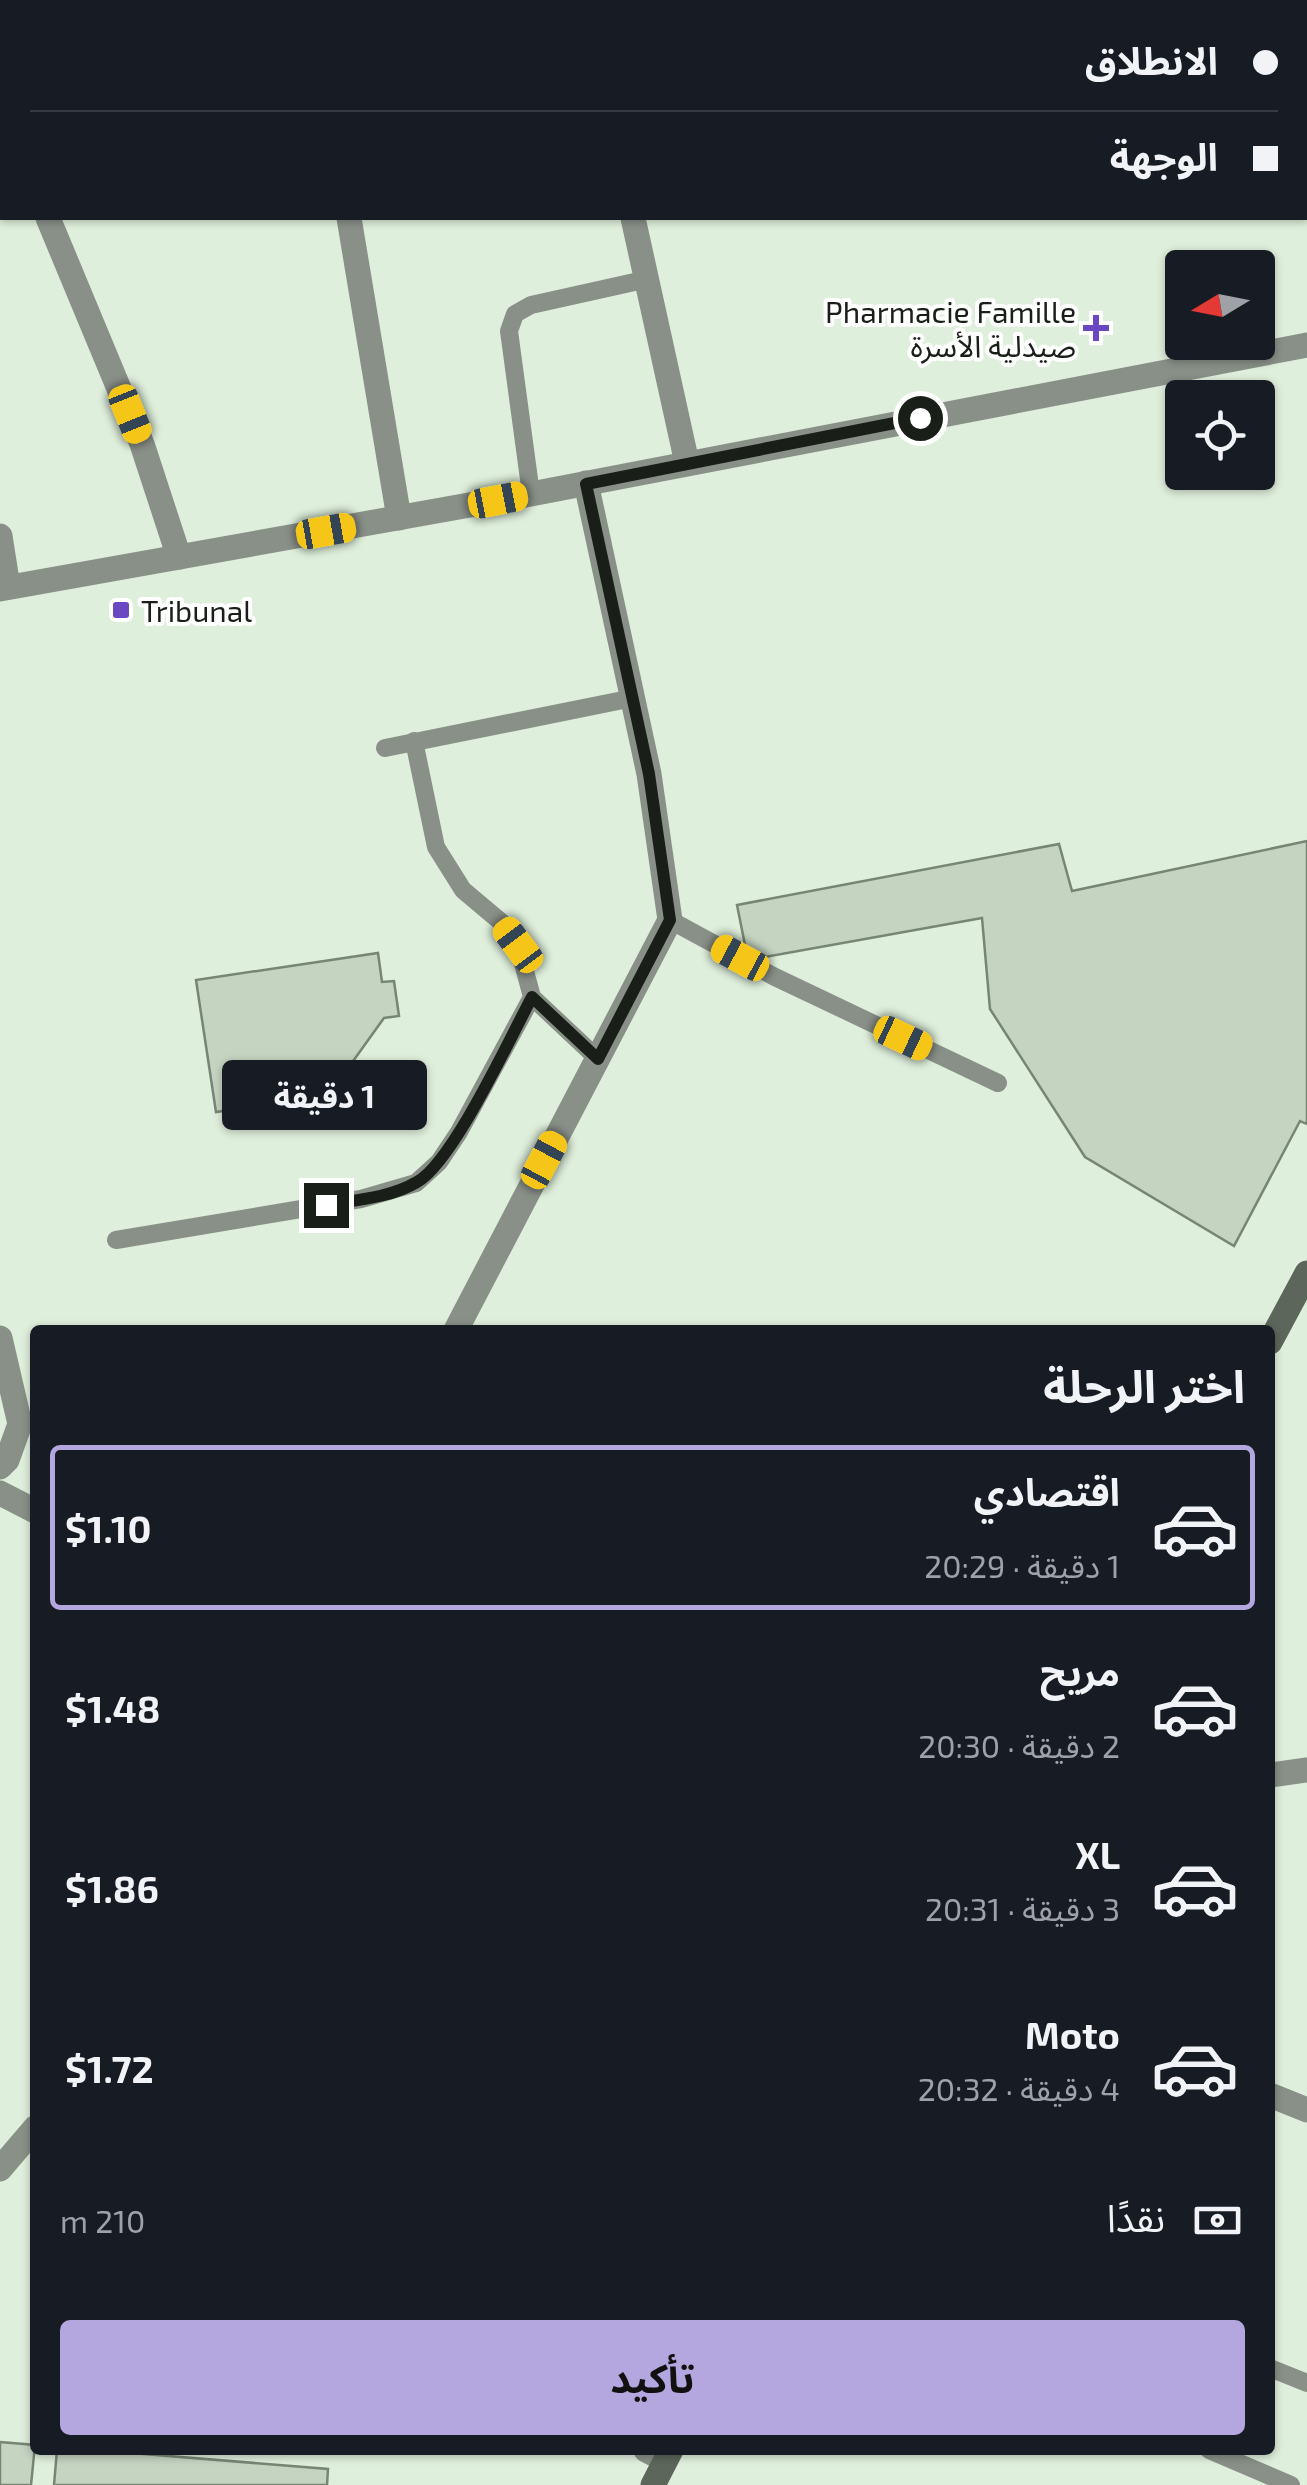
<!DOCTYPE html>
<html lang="ar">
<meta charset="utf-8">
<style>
:root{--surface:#171b24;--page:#20242c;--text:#f1f3f6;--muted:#9ea1a6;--line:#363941;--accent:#b4a6de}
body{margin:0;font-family:"Exo 2","Noto Sans Arabic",sans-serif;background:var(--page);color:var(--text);direction:rtl;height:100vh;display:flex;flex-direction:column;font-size:38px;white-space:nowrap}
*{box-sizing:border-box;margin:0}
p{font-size:32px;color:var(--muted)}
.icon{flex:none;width:55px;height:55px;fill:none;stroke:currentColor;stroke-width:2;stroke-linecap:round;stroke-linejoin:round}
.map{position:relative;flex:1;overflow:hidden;direction:ltr}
.details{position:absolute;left:30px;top:1325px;width:1245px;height:1130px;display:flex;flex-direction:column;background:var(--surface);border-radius:10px;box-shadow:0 2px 8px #0004;direction:rtl}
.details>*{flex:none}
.hud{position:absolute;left:0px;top:0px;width:1308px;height:220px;box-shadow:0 2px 8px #0004;direction:rtl;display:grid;align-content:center;height:220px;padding:0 30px;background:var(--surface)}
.needle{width:65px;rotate:260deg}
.tools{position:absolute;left:1165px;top:250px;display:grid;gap:20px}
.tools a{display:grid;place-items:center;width:110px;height:110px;border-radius:10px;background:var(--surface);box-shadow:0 2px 8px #0004;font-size:50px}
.end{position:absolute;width:45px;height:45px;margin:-22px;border:12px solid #191f18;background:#fff;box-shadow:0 0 0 5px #fff}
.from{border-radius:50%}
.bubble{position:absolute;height:70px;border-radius:10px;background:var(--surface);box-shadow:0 2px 8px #0004;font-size:32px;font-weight:700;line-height:70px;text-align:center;direction:rtl}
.car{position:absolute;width:30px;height:60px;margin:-30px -15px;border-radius:12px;box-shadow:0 0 8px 2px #0007;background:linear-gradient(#f5c518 24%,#345 0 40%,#f5c518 0 76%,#345 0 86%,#f5c518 0)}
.hud b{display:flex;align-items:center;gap:35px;height:95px;font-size:38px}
.hud b+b{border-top:2px solid var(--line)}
.hud i{width:25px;height:25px;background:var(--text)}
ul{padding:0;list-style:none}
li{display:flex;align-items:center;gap:30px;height:165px;margin:0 20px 15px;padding:0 10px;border:5px solid transparent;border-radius:10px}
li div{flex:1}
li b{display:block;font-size:38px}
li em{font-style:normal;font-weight:700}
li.current{border-color:var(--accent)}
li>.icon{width:90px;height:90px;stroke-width:1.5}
h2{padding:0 30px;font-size:45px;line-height:120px}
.pay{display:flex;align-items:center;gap:25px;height:110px;padding:0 30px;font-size:38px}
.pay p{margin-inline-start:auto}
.action{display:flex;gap:20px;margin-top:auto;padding:20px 30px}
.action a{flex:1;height:115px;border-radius:10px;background:var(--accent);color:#111;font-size:40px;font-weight:700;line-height:115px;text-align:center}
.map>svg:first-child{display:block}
</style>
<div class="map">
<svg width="1307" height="2485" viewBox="0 0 1307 2485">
<rect width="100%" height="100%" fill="#deefdb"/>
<path fill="#c4d4c1" stroke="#778674" stroke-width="2.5" d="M1307,841V1124L1300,1121L1234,1246L1085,1157L990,1009L982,918L748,960L737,905L1059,844L1072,891Z
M378,953L382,982L394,981L399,1016L384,1018L328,1096L216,1112L196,980Z
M0,2442L35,2445L31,2485H0Z
M57,2450H95L328,2469L327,2485H54Z"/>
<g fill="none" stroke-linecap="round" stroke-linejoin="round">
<path stroke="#899088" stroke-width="18" d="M531,494L509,331L515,314L531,305L648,279
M414,741L436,847L463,890L501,922L518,945L532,997
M385,748L633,698
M670,920L775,977L998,1083
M116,1240L361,1199L416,1183L439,1162L459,1132L532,997L598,1059
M1270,2368L1307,2383
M1209,2450L1291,2485"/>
<path stroke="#899088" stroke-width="25" d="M313,0L314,2
M593,0L594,2
M387,2L402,0
M0,103L2,109
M48,218L142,444L179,557
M349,218L399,518
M633,218L687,463
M0,536L8,587
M456,1330L670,920L649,774L586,483
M0,1338L20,1424L7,1460L0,1467
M0,1493L35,1511
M1270,1775L1307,1770
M1270,2095L1307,2110
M0,2169L35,2128
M646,2450L665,2460"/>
<path stroke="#899088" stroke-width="25" d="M0,589L531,494L1307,345"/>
<path stroke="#5c665a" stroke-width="25" d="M1270,1342L1307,1273
M653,2485L671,2450"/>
</g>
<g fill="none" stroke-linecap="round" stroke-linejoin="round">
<path stroke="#191f18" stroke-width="12" d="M326,1205C355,1200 390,1198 417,1182C453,1162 510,1038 532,997L598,1059L670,920L649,774L586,484L920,418"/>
</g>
<g fill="#6948c1" stroke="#fff" stroke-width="4">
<path d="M1091 313h10v10h10v10h-10v10h-10v-10h-10v-10h10z"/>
<rect x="111" y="600" width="20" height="20" rx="5"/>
</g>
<g text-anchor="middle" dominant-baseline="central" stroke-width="8" stroke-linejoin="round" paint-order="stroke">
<g font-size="30" fill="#191f18" stroke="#fff" text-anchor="end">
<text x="1076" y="311">Pharmacie Famille<tspan x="1076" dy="34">صيدلية الأسرة</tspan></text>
<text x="141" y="610" text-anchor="start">Tribunal</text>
</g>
</g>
</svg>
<div class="tools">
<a><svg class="needle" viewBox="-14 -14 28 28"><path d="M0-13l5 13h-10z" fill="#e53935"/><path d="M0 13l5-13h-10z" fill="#9ea1a6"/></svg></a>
<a><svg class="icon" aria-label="locate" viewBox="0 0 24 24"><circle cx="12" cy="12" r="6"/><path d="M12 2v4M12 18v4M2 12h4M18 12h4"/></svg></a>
</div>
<i class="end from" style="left:920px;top:418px"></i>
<i class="end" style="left:326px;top:1205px"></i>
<div class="bubble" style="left:222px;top:1060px;width:205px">1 دقيقة</div>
<i class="car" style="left:130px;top:414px;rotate:158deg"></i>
<i class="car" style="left:498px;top:500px;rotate:79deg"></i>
<i class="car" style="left:326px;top:531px;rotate:80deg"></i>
<i class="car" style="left:518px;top:945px;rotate:323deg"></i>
<i class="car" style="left:740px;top:958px;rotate:298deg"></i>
<i class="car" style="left:903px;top:1038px;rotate:115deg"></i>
<i class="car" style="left:544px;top:1160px;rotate:28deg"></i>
<div class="hud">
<b><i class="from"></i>الانطلاق</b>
<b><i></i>الوجهة</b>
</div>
<section class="details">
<h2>اختر الرحلة</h2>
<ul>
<li class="current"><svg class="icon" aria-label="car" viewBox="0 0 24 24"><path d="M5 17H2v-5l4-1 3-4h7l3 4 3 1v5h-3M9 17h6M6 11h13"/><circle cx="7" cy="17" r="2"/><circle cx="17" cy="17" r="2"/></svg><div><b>اقتصادي</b><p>1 دقيقة · 20:29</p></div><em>$1.10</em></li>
<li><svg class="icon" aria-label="car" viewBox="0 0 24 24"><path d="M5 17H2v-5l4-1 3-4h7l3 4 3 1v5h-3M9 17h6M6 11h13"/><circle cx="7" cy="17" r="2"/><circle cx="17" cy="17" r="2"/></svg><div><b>مريح</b><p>2 دقيقة · 20:30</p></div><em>$1.48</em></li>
<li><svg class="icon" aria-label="car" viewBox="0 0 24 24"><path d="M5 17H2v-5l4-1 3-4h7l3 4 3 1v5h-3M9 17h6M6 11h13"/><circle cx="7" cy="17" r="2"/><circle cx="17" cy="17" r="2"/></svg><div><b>XL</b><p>3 دقيقة · 20:31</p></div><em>$1.86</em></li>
<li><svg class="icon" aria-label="car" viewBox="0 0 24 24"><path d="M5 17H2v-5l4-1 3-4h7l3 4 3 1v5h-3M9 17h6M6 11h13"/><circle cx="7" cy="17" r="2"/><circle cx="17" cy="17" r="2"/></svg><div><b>Moto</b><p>4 دقيقة · 20:32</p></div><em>$1.72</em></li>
</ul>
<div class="pay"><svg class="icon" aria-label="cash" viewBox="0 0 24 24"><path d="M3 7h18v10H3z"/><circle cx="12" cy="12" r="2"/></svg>نقدًا<p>210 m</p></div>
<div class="action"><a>تأكيد</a></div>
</section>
</div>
